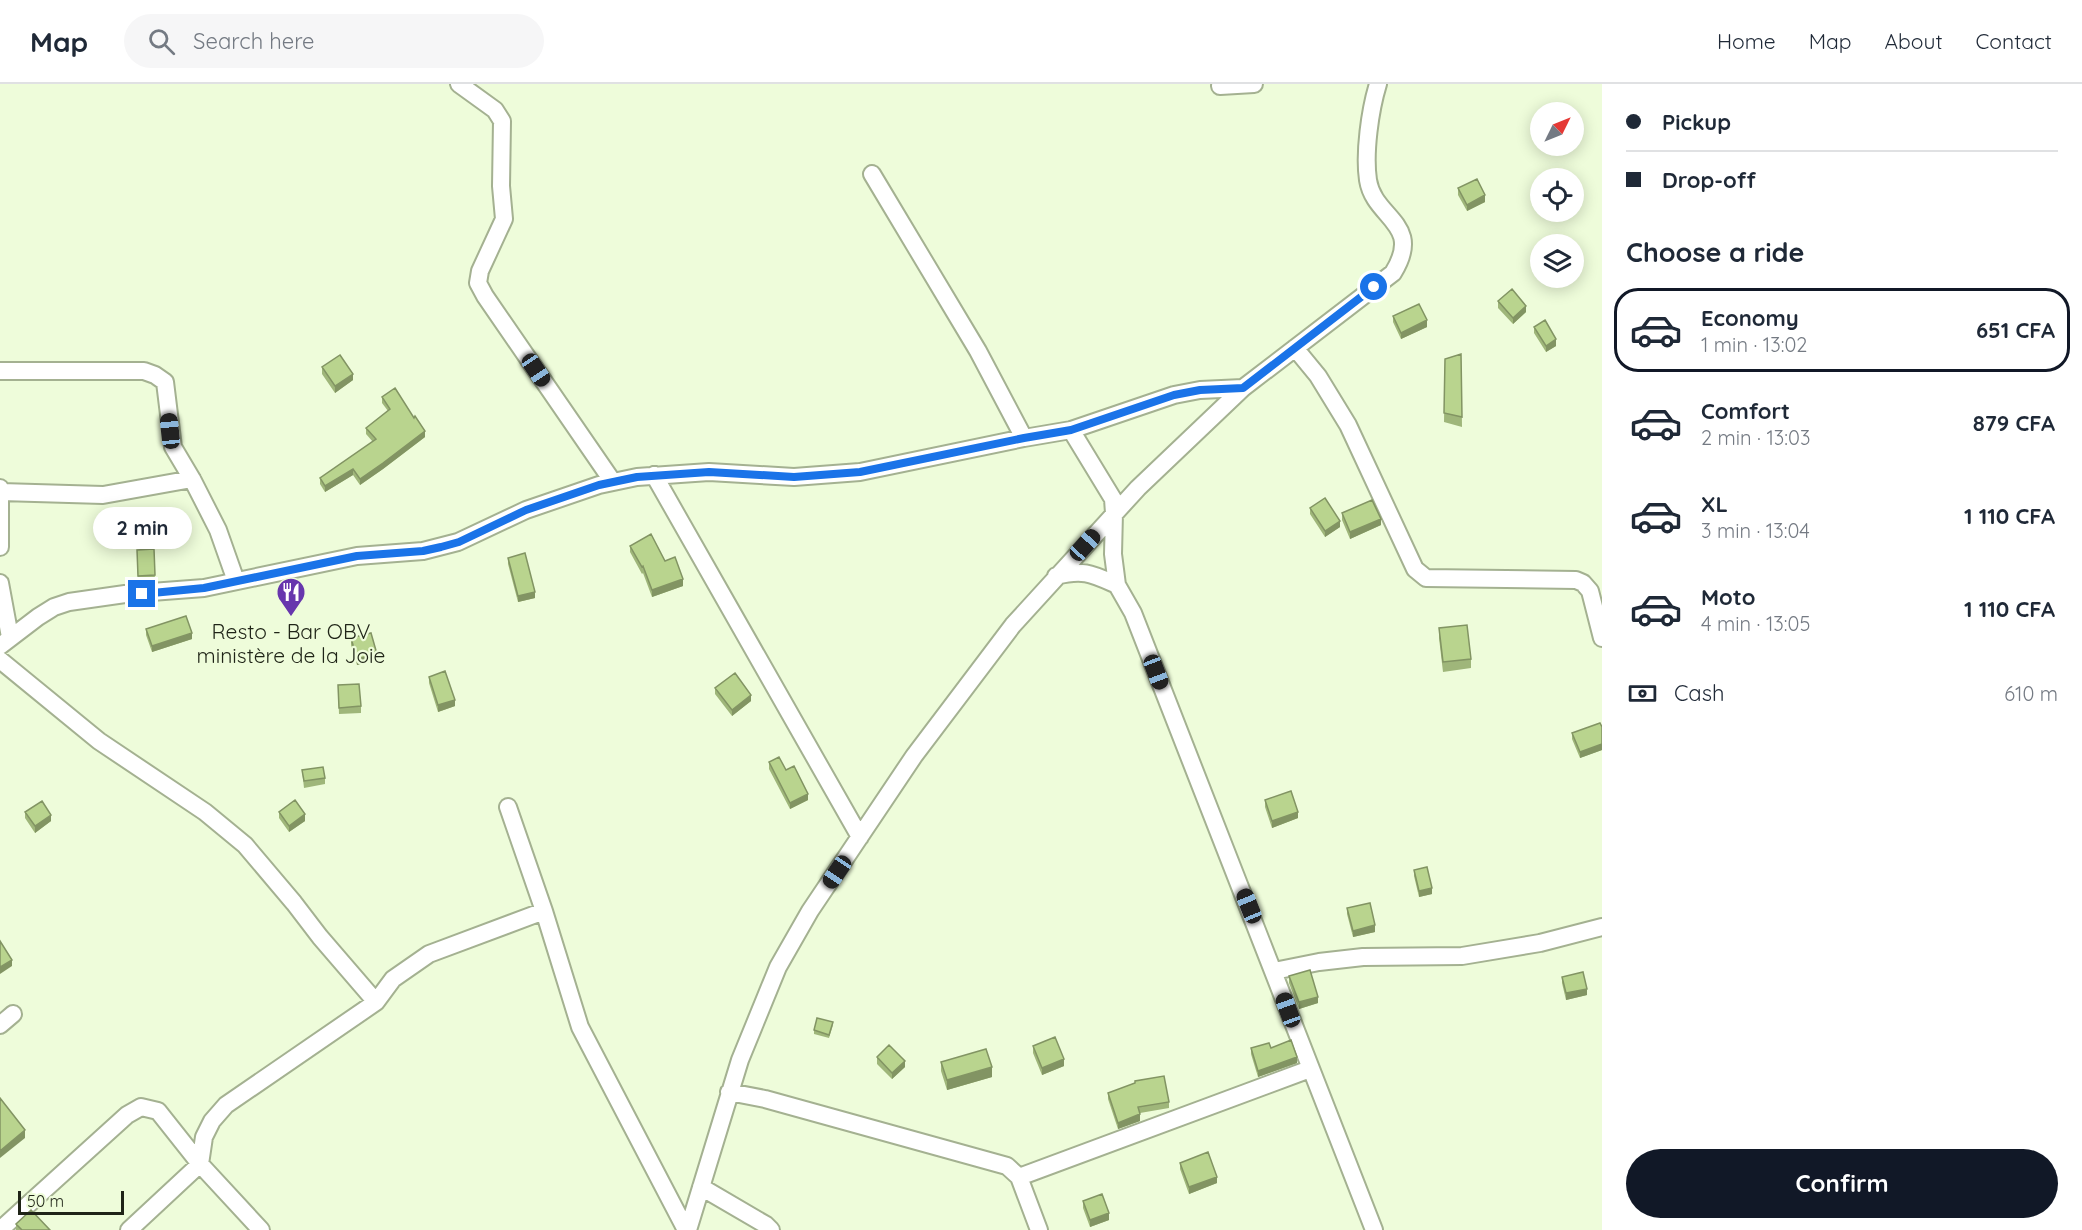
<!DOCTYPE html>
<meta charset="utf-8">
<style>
:root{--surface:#fff;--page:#f6f6f7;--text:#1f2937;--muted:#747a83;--line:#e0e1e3;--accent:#111827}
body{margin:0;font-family:Quicksand,sans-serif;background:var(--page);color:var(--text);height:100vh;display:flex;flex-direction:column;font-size:22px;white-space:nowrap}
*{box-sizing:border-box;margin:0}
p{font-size:20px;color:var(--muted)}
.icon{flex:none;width:33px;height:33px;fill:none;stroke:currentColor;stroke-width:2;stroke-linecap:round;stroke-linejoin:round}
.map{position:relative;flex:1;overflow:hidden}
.sheet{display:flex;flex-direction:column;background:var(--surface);width:480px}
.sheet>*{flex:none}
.top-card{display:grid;align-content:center;height:132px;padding:0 24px;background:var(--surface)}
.needle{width:39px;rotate:47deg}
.buttons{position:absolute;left:1530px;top:18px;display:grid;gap:12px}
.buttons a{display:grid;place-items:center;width:54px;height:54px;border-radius:50%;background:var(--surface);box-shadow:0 3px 15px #0003;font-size:30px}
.scale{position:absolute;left:18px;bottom:15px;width:106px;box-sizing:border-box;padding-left:6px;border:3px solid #1f2417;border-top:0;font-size:16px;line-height:21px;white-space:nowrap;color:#1f2417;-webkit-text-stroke:4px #eefcda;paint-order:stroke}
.end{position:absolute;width:27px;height:27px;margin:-14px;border:8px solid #1a73e8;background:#fff;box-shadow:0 0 0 3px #fff}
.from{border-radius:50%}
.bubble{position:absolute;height:42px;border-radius:21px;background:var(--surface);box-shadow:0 3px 15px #0003;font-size:20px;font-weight:700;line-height:42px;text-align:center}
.car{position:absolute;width:18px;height:36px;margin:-18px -9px;border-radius:8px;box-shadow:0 0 4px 2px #0007;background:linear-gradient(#222 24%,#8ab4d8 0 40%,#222 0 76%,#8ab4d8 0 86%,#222 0)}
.top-card b{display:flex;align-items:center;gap:21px;height:57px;font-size:22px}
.top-card b+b{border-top:2px solid var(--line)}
.top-card i{width:15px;height:15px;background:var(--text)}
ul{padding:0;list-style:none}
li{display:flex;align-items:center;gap:18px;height:84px;margin:0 12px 9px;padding:0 12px;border:3px solid transparent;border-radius:24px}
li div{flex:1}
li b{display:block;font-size:22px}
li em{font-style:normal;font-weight:700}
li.selected{border-color:var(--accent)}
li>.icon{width:54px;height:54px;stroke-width:1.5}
h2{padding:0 24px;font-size:27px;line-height:72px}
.pay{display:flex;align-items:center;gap:15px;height:66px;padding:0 24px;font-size:22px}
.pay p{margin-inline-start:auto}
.action{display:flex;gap:12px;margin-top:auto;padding:12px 24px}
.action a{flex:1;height:69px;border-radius:36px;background:var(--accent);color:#fff;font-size:24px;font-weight:700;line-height:69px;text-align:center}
header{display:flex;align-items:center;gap:36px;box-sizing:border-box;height:84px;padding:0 30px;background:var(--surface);border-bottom:2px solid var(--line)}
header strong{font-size:28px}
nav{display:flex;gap:33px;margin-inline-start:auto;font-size:21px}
.search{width:420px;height:54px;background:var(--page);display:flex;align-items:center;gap:15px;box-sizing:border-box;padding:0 21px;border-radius:33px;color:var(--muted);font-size:22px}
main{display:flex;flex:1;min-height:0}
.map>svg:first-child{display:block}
</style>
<header>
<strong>Map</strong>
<div class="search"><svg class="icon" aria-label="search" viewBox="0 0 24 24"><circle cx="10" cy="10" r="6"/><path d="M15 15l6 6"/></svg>Search here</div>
<nav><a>Home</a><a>Map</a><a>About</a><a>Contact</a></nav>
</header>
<main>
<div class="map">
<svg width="1602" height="1146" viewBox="0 0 1602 1146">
<rect width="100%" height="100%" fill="#eefcda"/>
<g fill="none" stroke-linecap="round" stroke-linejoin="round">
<g stroke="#a4b191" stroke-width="20">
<path id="minor" d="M459,0L495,26L502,37L501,102L504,135L480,187L478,199L485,212L613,398
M1220,2L1254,0
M872,90L978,267L1024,354
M1295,264L1318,292L1348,341L1415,485L1426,494L1576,496L1583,499L1590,507L1602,554
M0,287H144L155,291L165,298L173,363L192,395L218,446L236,497
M1071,346L1113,415L1114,429L1113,470L1117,501L1133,529L1374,1146
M654,391L860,753
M0,404V463
M1,408L103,411L192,395
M1056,492C1084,485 1092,490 1117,501
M0,499L10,553
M0,562L38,533L54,523L69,518L125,510L204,504L357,472L423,467L458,458L526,426L599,401L637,393L709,388L794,393L860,388L1024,354L1071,346L1174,311L1200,306L1243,304
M0,576L99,657L205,728L245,761L294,819L320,853L376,918
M508,723L544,827L580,943L686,1146
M1274,887L1319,878L1363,873L1462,872L1540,859L1602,843
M0,941L13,930
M729,1008L765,1015L1007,1082L1019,1093L1039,1146
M1019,1093L1310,985
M701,1103L766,1141L771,1146
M0,1146L127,1031L141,1023L158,1027L200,1080L261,1146
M129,1146L200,1080L204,1053L212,1037L226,1021L376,918L393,895L429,870L544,827
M688,1146L740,976L778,883L810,827L914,672L1013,541L1138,404L1243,304L1393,189C1424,139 1374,135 1368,96C1364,69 1370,26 1378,0"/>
</g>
<use href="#minor" stroke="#fff" stroke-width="16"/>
</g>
<path fill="#9fb67a" d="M1458,104L1485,118L1467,127L1458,111Z
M1498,217L1526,228L1513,240L1498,224Z
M1393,232L1427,243L1401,255L1393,238Z
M1534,243L1556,262L1546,268L1534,249Z
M1461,270L1462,343L1444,338L1445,275Z
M322,283L353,296L335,309L322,290Z
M382,313L425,353L383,385L360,401L353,391L325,408L320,400V394L373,358L366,350V344L388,327L382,319Z
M1310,424L1340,443L1325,453L1310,430Z
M1342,429L1381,441L1350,455L1342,436Z
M630,462L665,477L683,502L652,513L643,489L642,490L630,468Z
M154,465L155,497L138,498L137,466Z
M508,474L535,514L518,518L508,480Z
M1439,544L1471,575V584L1443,588L1439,554Z
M146,545L192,555L152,568L146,551Z
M351,554L377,576L357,581L351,561Z
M429,593L455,622L438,628L429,599Z
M338,601L361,622V629L339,630Z
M715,604L751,617L732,632L715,610Z
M1602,643V666L1580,674L1572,655V649Z
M769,678L786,686L808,716L790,725L769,685Z
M302,686L325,694V700L304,704Z
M1265,716L1298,734L1272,744L1265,723Z
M25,728L51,737L35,749L25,734Z
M279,728L305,737L289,748L279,734Z
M1414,786L1432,810L1419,813L1414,792Z
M1347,824L1375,848L1353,853L1347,830Z
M1289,892L1318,919L1299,925L1289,899Z
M1562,893L1587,911L1566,916L1562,899Z
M833,941L829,954L814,950V946Z
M1033,962L1064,982L1042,991L1033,969Z
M1251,964H1271L1297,979L1258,993L1251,970Z
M877,973L905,983L892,995L877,980Z
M941,978L992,993L947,1006L941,987Z
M1108,1009L1169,1018V1024L1140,1029V1037L1118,1045L1108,1015Z
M1180,1079L1217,1099L1189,1110L1180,1085Z
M1083,1117L1109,1136L1090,1143L1083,1124Z
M16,1140L50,1146H16Z"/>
<path fill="#829463" d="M1485,111V118L1467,127V121Z
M1526,222V228L1513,240V234Z
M1427,236V243L1401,255V249Z
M1556,255V262L1546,268V262Z
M353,290V296L335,309V302Z
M425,347V353L383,385L360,401V395Z
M353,385V391L325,408V402Z
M1381,435V441L1350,455V448Z
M1340,437V443L1325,453V447Z
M683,495V502L652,513V506Z
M535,508V514L518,518V512Z
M192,549V555L152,568V562Z
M377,570V576L357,581V575Z
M751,611V617L732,632V626Z
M455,616V622L438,628V621Z
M1602,660V666L1580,674V668Z
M808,710V716L790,725V719Z
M1298,728V734L1272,744V737Z
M305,730V737L289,748V742Z
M51,731V737L35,749V742Z
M1432,804V810L1419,813V807Z
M1375,841V848L1353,853V847Z
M12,876V882L0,890V883Z
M1587,905V911L1566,916V909Z
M1318,913V919L1299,925V918Z
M1297,973V979L1258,993V987Z
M1064,975V982L1042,991V984Z
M905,977V983L892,995V989Z
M992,983V993L947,1006V996Z
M1140,1030V1037L1118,1045V1039Z
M25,1046V1054L0,1074V1067Z
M1217,1093V1099L1189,1110V1103Z
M1109,1129V1136L1090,1143V1136Z"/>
<path fill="#b9d48e" stroke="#829463" stroke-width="1.5" d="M1477,95L1485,111L1467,121L1458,104Z
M1512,205L1526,222L1513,234L1498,217Z
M1419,220L1427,236L1401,249L1393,232Z
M1545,236L1556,255L1546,262L1534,243Z
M1461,270L1462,333L1444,329L1445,275Z
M340,271L353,290L335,302L322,283Z
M395,304L414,334L415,332L425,347L383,379L360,395L353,385L325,402L320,394L376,355L366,344L390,325L382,313Z
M1325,414L1340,437L1325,447L1310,424Z
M1372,416L1381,435L1350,448L1342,429Z
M651,450L665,477L675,473L683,495L652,506L643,482L642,483L630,462Z
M154,465L155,491L138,492L137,466Z
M525,469L535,508L518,512L508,474Z
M186,532L192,549L152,562L146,545Z
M1467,541L1471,575L1443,578L1439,544Z
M371,549L377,570L357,575L351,554Z
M445,587L455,616L438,621L429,593Z
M735,589L751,611L732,626L715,604Z
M359,600L361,622L339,624L338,601Z
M1600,639L1602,643V660L1580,668L1572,649Z
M779,673L786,686L794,682L808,710L790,719L769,678Z
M323,683L325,694L304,697L302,686Z
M1291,707L1298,728L1272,737L1265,716Z
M295,716L305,730L289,742L279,728Z
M42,717L51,731L35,742L25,728Z
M1427,783L1432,804L1419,807L1414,786Z
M1370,819L1375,841L1353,847L1347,824Z
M0,857L12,876L0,883Z
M1310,886L1318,913L1299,918L1289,892Z
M1583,888L1587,905L1566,909L1562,893Z
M817,934L833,938L829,951L814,946Z
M1055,953L1064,975L1042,984L1033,962Z
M1291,956L1297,973L1258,987L1251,964L1269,959L1271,964Z
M889,961L905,977L892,989L877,973Z
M986,965L992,983L947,996L941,978Z
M1164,992L1169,1018L1138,1023L1140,1030L1118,1039L1108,1009L1135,999V997Z
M0,1014L25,1046L0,1067Z
M1208,1068L1217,1093L1189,1103L1180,1079Z
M1102,1110L1109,1129L1090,1136L1083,1117Z
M31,1126L50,1146H22L16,1140Z"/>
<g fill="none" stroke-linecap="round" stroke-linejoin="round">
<path stroke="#1a73e8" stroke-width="8" d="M142,510L204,504L357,472L423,467L441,463L459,458L526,426L599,401L637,393L709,388L794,393L860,388L1024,354L1071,346L1174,311L1200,306L1243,304L1374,203"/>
</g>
<defs>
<g id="restaurant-pin" transform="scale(1.5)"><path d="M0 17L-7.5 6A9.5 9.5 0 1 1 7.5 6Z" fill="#6736ad" stroke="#eefcda"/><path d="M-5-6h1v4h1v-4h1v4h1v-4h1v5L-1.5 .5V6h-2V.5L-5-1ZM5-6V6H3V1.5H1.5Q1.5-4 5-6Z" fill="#fff"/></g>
</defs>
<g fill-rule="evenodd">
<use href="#restaurant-pin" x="291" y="508"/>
</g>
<g text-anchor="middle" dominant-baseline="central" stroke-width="4.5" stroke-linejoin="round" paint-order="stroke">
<g font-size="21" fill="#1f2417" stroke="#eefcda">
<text x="291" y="547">Resto - Bar OBV<tspan x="291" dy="24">ministère de la Joie</tspan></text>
</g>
</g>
</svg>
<div class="buttons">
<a><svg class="needle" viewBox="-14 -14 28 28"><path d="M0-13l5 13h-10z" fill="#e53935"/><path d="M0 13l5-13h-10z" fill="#747a83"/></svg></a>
<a><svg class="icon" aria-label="locate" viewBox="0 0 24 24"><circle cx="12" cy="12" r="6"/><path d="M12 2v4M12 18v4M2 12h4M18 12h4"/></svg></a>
<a><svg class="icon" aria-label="layers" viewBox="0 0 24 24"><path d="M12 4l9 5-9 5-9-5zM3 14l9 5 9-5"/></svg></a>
</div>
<div class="scale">50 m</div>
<i class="end from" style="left:1374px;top:203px"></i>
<i class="end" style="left:142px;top:510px"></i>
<div class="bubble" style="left:93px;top:423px;width:99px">2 min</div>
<i class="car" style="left:536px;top:286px;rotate:146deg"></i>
<i class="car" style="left:170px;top:347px;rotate:354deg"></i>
<i class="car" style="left:1085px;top:461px;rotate:42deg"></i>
<i class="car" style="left:1156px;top:588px;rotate:159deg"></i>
<i class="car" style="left:837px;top:788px;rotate:214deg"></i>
<i class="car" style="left:1249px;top:822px;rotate:338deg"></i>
<i class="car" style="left:1288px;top:926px;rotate:340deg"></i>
</div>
<section class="sheet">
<div class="top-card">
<b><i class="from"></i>Pickup</b>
<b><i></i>Drop-off</b>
</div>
<h2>Choose a ride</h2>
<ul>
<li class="selected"><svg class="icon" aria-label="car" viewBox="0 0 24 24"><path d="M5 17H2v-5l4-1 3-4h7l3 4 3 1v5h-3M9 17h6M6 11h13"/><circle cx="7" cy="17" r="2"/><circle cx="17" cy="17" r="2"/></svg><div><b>Economy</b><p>1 min · 13:02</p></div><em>651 CFA</em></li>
<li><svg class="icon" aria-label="car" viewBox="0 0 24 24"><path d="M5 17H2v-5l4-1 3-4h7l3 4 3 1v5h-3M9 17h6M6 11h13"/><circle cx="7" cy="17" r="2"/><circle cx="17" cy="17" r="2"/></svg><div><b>Comfort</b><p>2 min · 13:03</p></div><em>879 CFA</em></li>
<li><svg class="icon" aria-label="car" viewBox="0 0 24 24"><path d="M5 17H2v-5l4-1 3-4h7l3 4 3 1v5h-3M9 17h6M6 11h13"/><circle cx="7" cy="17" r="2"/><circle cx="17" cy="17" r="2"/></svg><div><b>XL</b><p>3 min · 13:04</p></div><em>1 110 CFA</em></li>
<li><svg class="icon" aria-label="car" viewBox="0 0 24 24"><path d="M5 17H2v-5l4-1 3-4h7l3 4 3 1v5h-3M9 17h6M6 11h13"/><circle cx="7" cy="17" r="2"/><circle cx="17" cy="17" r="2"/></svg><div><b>Moto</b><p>4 min · 13:05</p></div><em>1 110 CFA</em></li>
</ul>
<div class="pay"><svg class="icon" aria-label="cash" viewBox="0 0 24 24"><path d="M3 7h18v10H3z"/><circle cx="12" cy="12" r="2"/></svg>Cash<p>610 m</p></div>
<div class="action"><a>Confirm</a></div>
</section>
</main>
